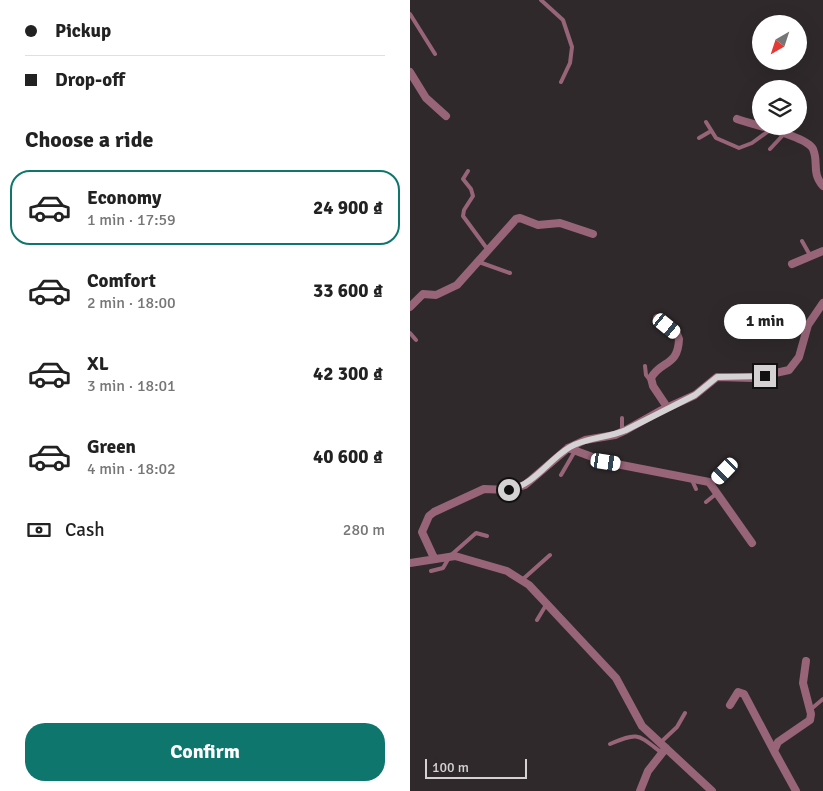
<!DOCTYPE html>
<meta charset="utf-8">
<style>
:root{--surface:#fff;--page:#f6f6f6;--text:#222;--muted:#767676;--line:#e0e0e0;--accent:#0f766e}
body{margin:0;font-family:Signika,sans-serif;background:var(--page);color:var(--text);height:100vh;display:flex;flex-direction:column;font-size:19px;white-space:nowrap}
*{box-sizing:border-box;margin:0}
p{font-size:16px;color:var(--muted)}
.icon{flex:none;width:28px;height:28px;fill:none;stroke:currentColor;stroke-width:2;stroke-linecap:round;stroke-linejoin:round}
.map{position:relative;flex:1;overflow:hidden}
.details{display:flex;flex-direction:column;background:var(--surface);width:410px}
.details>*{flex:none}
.banner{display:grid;align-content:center;height:110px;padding:0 25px;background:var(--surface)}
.needle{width:32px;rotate:219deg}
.tools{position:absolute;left:342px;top:15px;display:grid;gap:10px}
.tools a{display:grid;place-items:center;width:55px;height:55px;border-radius:50%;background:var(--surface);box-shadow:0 5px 20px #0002;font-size:25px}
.scale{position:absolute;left:15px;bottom:12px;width:102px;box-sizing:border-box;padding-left:5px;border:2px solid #d5d2d3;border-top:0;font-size:14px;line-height:18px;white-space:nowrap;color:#d5d2d3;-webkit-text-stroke:4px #2f292b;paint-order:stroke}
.end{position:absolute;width:22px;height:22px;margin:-11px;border:6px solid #d5d2d3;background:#111;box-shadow:0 0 0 2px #111}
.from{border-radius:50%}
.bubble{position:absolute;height:35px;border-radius:18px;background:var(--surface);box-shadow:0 5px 20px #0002;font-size:16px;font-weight:700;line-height:35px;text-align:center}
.car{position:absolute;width:15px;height:30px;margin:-15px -8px;border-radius:6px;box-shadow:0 0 4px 1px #0007;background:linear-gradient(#fff 24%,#345 0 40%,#fff 0 76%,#345 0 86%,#fff 0)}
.banner b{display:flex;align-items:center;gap:18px;height:48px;font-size:19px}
.banner b+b{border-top:1px solid var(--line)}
.banner i{width:12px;height:12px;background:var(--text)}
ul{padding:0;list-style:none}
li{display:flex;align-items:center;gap:15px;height:75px;margin:0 10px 8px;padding:0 15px;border:2px solid transparent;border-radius:20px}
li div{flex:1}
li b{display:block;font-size:19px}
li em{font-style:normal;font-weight:700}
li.on{border-color:var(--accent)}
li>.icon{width:45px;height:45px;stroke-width:1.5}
h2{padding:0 25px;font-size:22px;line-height:60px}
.pay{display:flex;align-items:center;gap:12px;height:55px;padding:0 25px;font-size:19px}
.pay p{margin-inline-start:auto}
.primary-button{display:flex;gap:10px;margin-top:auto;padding:10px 25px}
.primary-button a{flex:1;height:58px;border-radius:20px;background:var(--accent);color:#fff;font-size:20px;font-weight:700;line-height:58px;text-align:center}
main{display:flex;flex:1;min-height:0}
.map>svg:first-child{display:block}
</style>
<main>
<section class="details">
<div class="banner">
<b><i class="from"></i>Pickup</b>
<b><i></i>Drop-off</b>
</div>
<h2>Choose a ride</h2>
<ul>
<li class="on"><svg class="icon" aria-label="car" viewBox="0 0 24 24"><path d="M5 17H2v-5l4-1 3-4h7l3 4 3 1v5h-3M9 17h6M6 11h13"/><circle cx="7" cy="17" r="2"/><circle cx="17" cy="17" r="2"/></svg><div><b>Economy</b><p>1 min · 17:59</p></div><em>24 900 ₫</em></li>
<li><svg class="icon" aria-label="car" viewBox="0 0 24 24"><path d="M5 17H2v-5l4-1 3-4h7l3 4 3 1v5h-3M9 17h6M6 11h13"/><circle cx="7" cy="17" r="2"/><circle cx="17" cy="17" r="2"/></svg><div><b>Comfort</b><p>2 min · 18:00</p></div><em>33 600 ₫</em></li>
<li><svg class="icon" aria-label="car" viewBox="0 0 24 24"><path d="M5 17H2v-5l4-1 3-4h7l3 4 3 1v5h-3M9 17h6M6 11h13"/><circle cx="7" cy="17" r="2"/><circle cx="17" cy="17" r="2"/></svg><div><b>XL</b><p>3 min · 18:01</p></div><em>42 300 ₫</em></li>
<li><svg class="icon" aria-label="car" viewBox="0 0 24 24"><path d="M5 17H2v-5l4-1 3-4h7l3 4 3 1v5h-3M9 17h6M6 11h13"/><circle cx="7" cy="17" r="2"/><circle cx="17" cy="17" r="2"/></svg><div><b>Green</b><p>4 min · 18:02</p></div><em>40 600 ₫</em></li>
</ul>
<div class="pay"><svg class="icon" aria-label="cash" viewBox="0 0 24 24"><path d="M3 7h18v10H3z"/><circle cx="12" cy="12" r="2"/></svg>Cash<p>280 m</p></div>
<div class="primary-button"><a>Confirm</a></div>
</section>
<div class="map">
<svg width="413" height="791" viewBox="0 0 413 791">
<rect width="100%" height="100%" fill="#2f292b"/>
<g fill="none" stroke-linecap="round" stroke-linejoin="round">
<path stroke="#976478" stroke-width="4" d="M131,0L153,20L162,47L160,63L151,82
M0,14L25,54
M296,122L306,138L329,148L342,143L360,130
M289,138L301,131
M360,149L374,134
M58,171L53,179L61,189L63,196L54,210L53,216L78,250
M392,241L401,257
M69,262L100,273
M0,333L6,340
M235,366L236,375L240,380
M212,418V431
M151,475L165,451
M281,478L286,489
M302,484L315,471
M296,502L306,494
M21,571L33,568L40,556L66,533L77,536
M112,580L140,555
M127,620L136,605
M400,710L413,699
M250,743L267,727L275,713
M200,744C229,732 227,734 252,753"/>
<path stroke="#976478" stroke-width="8" d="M0,72L16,98L36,116
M327,119C343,125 397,136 403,149C409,163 401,172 413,186
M382,264L413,251
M0,307L13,294L26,295L47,285L106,219L110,218L128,225L150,223L183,234
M247,318L267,334L269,339C268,367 251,360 241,378L243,386L257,407
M158,448L196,462L299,482L342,543
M24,558L12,532L19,516L24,512L74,489L99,490L115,485L158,448L175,440L205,435L216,430L250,411L285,395L307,377L343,378L379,370L389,357L398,325L413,303
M0,563L45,556L97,571L119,585L206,678L232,726L302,791
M320,705L328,692L334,694L364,751
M230,791L238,771L256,748
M386,791L364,751L368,742L400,720L401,714L393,683L396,661"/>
</g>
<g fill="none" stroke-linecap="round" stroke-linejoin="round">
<path stroke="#d5d2d3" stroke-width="6" d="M99,490C125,484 138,460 160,447C178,437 198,438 216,430L285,395L307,377L355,376"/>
</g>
</svg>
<div class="tools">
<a><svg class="needle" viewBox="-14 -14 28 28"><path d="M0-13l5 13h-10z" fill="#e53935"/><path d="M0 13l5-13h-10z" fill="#767676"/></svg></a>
<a><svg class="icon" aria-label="layers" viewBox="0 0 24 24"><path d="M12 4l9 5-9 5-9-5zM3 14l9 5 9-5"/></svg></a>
</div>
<div class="scale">100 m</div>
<i class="end from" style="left:99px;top:490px"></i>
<i class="end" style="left:355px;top:376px"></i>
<div class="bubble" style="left:314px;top:304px;width:82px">1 min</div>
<i class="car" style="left:257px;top:326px;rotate:129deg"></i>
<i class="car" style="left:196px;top:462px;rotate:99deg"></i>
<i class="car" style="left:315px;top:471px;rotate:224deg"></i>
</div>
</main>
